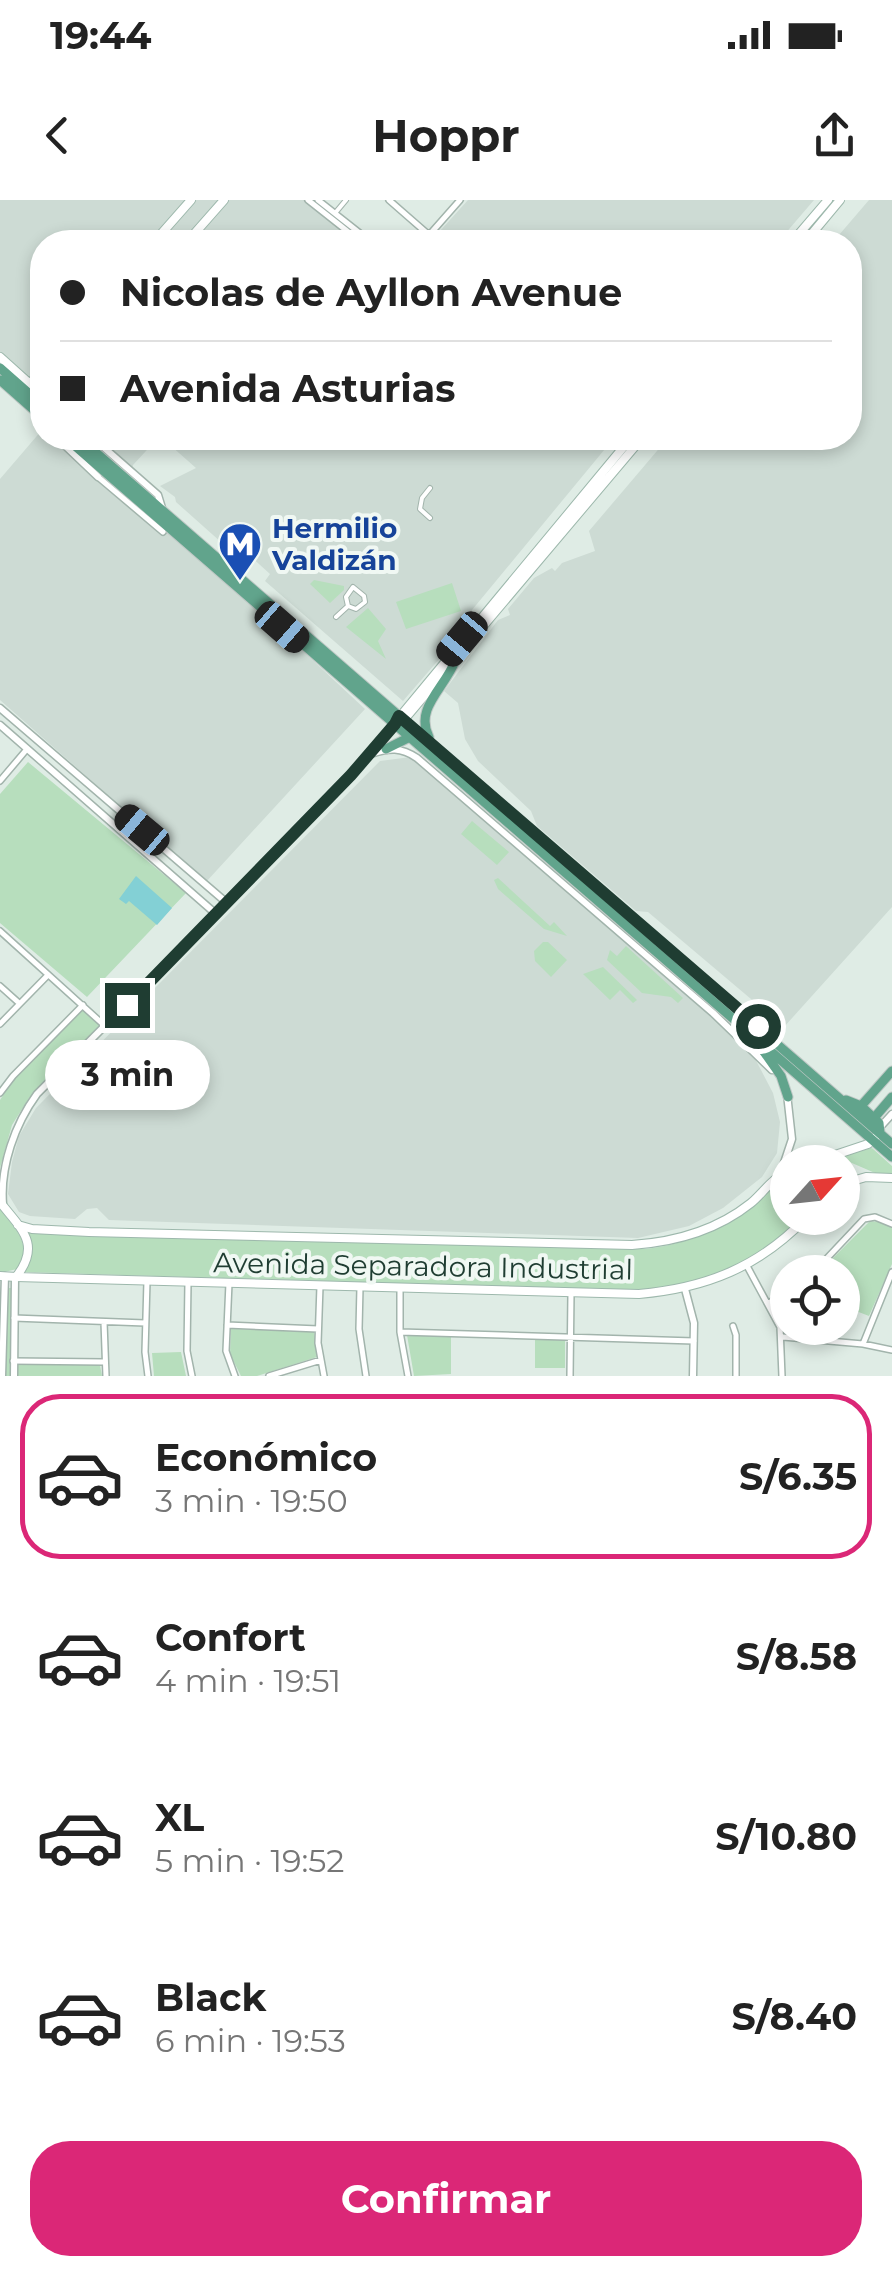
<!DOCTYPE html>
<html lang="es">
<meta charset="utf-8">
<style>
:root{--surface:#fff;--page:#f2f2f2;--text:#222;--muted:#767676;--line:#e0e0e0;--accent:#db2777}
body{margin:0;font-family:Montserrat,sans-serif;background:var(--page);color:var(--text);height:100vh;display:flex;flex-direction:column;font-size:38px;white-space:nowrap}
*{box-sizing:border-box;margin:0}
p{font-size:32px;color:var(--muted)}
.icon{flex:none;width:55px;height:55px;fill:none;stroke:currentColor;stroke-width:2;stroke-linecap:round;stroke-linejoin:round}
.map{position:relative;height:1176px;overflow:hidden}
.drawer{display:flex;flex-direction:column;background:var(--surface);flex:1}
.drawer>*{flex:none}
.top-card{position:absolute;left:30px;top:30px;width:832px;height:220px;border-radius:40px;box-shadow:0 5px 15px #0003;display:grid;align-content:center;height:220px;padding:0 30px;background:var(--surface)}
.needle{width:65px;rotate:63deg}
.controls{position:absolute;left:770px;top:945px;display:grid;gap:20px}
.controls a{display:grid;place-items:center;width:90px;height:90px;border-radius:50%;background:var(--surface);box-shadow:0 5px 15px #0003;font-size:50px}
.end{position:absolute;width:45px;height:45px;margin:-22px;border:12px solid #1f3d32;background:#fff;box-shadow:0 0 0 5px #fff}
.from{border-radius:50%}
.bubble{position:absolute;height:70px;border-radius:35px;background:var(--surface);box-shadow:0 5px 15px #0003;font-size:32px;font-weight:700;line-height:70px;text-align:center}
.car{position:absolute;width:30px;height:60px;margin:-30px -15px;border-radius:12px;box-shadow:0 0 8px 2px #0007;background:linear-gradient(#222 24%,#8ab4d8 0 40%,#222 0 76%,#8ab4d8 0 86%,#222 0)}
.top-card b{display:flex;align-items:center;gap:35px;height:95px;font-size:38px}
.top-card b+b{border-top:2px solid var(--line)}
.top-card i{width:25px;height:25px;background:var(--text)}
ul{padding:18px 0 0;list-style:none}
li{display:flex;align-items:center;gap:30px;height:165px;margin:0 20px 15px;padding:0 10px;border:5px solid transparent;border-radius:40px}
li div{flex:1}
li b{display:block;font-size:38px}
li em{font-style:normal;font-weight:700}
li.selected{border-color:var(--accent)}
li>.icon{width:90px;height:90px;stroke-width:1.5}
.button{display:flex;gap:20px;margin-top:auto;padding:20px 30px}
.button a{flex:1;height:115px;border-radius:40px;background:var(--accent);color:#fff;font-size:40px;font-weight:700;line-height:115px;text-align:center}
.status{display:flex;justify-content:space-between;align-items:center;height:70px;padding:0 50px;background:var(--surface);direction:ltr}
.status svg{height:28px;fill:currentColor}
header{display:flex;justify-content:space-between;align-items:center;height:130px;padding:0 30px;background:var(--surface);font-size:45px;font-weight:700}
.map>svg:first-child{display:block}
</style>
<div class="status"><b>19:44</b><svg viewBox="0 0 49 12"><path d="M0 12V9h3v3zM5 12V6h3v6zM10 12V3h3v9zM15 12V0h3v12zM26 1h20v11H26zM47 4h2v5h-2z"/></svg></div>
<header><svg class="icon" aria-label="back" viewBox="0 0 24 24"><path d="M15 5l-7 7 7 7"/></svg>Hoppr<svg class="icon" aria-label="share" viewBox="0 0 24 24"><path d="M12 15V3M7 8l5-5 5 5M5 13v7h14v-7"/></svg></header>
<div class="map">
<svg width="892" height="1176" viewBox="0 0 892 1176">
<rect width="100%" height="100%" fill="#dfece5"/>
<path fill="#cddbd4" d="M0,0H304L356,42H42V192L0,154Z
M468,0H814L778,42H430Z
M869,0H892V707L784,827L648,712L636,711L537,626L531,611L478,561L465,539L458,503L444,491L498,420L510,415L508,409L534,378L552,368L555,371L562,363L595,351L589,331L668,238H850V42H833Z
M42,230V238H158L133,265L127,287L365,509L206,682L0,500V279Z
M162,238H614L472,410L473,420L403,501L265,381L270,374L237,344L231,351L176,302L175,297L160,286L196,268Z
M411,557L751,851L773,893L780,922L777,953L762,977L723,1008L689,1026L638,1038L109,1020L97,1008L87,1009L75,1019L30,1016L19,1012L8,994L12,962L19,936L36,908L380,561Z"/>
<path fill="#b7debd" d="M314,380L344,386V390L330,403L310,384Z
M452,383L461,411L406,429L396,402Z
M368,408L386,429L378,441L386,459L346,427Z
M28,562L186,693L87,797L0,723V594Z
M472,621L509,652L497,665L461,634Z
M498,678L550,726L554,722L567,736L544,729L498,689L494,680Z
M543,742H548L567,760L551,777L535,761L534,751Z
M626,746L683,798L678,803L671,797L642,793L607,760L610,750L617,756Z
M603,767L637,800L633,803L620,790L610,800L583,774Z
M83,809L101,825L29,898L12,925L0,968V900L15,877Z
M872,948L892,966V976L875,973L838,957Z
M781,979L787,984L788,1018H802L745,1065L664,1091L23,1072L33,1050L27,1031L646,1049C701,1042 744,1020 781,979Z
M0,1008C14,1030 34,1042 17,1069L0,1073Z
M870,1021L880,1022L892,1028V1064L869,1116L843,1106L842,1072H819Z
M7,1088H12V1176H5Z
M231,1129L314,1131L317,1157L257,1176H241L230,1154Z
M407,1135L451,1137V1174L414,1176Z
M535,1139H565V1168H535Z
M181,1152L186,1176H154L152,1153Z
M17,1164L100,1165L102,1176H18Z"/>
<path fill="#83d0d5" d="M136,676L172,708L157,725L129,701L126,704L119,699Z"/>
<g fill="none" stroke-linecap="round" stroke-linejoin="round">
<g stroke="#a2b4ac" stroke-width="6">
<path id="pedestrian" d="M336,12L346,0
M430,288L422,298L420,309L430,318
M336,417L348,406L346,397L353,387L364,396L365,402L356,409L348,406"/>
</g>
<g stroke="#a2b4ac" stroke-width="8">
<path id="minor" d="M308,0L361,42
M318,0L371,42
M389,0L429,35
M423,42L460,0
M98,277L163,332
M0,581L27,549
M0,731L105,826
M0,786L19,803
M0,824L48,775
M0,893L13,876L83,805
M747,1066L780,1127L782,1176
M814,1072L864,1019L875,1017L892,1024
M147,1081L145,1152L148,1176
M188,1082L187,1151L192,1176
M229,1083L226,1151L235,1176
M320,1086L318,1143L324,1176
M360,1087L359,1129L366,1176
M400,1088V1132L408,1176
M769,1103L788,1090
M14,1118L145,1123
M104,1122L106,1176
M227,1125L318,1129
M733,1126L736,1135V1176
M400,1132L694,1141
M783,1137L863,1144L892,1150
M863,1144L892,1072
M13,1161L104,1162
M269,1176L321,1160
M570,1176L571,1093"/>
</g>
<g stroke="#a2b4ac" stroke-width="9">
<path id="tertiary" d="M30,184L42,194
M57,238L98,277
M93,238L158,295L162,308
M0,508L227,703
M0,525L216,714
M371,554C389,548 401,547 417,558L713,813L772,870
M882,925L892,914
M780,975L792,939L787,894
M3,1004C0,966 15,924 37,894L216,714L351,575L395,524
M685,1089L694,1123L693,1176
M2,1176L5,1076
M14,1176L15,1077"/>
</g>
<g stroke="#9db8ac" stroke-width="10">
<path id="secondary" d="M154,42L191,0
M187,42L224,0
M792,42L828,0
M805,42L840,0
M0,157L30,184
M29,185L42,169
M398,519L631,238
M403,521L642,238
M814,962L868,944L880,933
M842,984L866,977L892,978
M0,1002C21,1029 42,1044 16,1077L0,1076
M18,1025L32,1029L89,1032L632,1045C676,1042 716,1031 751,1003C763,993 773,977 788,972
M16,1077L639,1094C706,1088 759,1067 806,1018"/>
</g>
<g stroke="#c0c9c6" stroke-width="11">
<path id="primary" d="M0,168L42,205
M0,180L42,217
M66,238L892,957
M79,238L892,944
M429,537C414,508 445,488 455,461
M386,549L410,537
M762,849L781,876L788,897
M846,900L861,906L879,923L880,933
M861,906L892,871
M874,918L892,897"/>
</g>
<use href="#pedestrian" stroke="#fff" stroke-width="4"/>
<use href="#minor" stroke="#fff" stroke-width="5"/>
<use href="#tertiary" stroke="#fff" stroke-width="6"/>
<use href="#secondary" stroke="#fff" stroke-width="8"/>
<use href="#primary" stroke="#61a48c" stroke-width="9"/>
</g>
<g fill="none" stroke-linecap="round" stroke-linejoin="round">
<path stroke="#1f3d32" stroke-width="12" d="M127,805L351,575L395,524L399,516L758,826"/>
</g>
<defs>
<g id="metro-pin" transform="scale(2.25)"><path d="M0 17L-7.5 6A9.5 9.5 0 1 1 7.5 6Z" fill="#1a4fb4" stroke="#f0f8f3"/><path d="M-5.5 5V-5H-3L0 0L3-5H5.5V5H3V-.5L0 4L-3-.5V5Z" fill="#fff"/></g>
</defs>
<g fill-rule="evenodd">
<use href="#metro-pin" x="240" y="344"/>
</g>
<g text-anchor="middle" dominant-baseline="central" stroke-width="8" stroke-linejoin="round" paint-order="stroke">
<g font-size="28" font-weight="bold" fill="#164399" stroke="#f0f8f3" text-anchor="start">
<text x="272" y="328">Hermilio<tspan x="272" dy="32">Valdizán</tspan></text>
</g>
<g font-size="28" fill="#1f3d32" stroke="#f0f8f3">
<text transform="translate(423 1066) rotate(1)">Avenida Separadora Industrial</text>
</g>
</g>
</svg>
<div class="controls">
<a><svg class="needle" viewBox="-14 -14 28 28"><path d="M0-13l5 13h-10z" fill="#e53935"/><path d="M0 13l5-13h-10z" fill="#767676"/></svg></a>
<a><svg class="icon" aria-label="locate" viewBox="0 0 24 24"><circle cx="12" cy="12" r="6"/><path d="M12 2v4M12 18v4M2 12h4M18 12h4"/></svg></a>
</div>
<i class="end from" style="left:758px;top:826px"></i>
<i class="end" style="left:127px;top:805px"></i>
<div class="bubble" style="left:45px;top:840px;width:165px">3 min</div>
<i class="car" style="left:282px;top:427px;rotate:131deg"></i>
<i class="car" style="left:462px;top:439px;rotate:220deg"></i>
<i class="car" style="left:142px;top:630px;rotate:310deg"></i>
<div class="top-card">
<b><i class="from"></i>Nicolas de Ayllon Avenue</b>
<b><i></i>Avenida Asturias</b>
</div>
</div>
<section class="drawer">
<ul>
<li class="selected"><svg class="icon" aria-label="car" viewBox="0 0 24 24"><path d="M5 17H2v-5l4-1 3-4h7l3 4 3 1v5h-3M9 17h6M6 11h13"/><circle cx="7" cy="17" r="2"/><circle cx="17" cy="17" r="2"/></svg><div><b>Económico</b><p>3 min · 19:50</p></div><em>S/6.35</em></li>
<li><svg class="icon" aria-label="car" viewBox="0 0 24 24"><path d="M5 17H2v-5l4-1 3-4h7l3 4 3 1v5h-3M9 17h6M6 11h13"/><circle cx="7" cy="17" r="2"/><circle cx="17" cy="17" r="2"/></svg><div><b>Confort</b><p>4 min · 19:51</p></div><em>S/8.58</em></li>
<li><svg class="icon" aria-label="car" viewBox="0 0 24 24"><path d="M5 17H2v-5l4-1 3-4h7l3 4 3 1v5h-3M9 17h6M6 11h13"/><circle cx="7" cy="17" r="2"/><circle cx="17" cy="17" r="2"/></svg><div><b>XL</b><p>5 min · 19:52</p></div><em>S/10.80</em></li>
<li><svg class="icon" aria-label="car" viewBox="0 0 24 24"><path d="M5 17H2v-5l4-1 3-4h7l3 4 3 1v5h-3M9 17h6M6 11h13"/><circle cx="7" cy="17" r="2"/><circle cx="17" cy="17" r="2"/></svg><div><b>Black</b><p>6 min · 19:53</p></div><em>S/8.40</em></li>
</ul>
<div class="button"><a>Confirmar</a></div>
</section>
